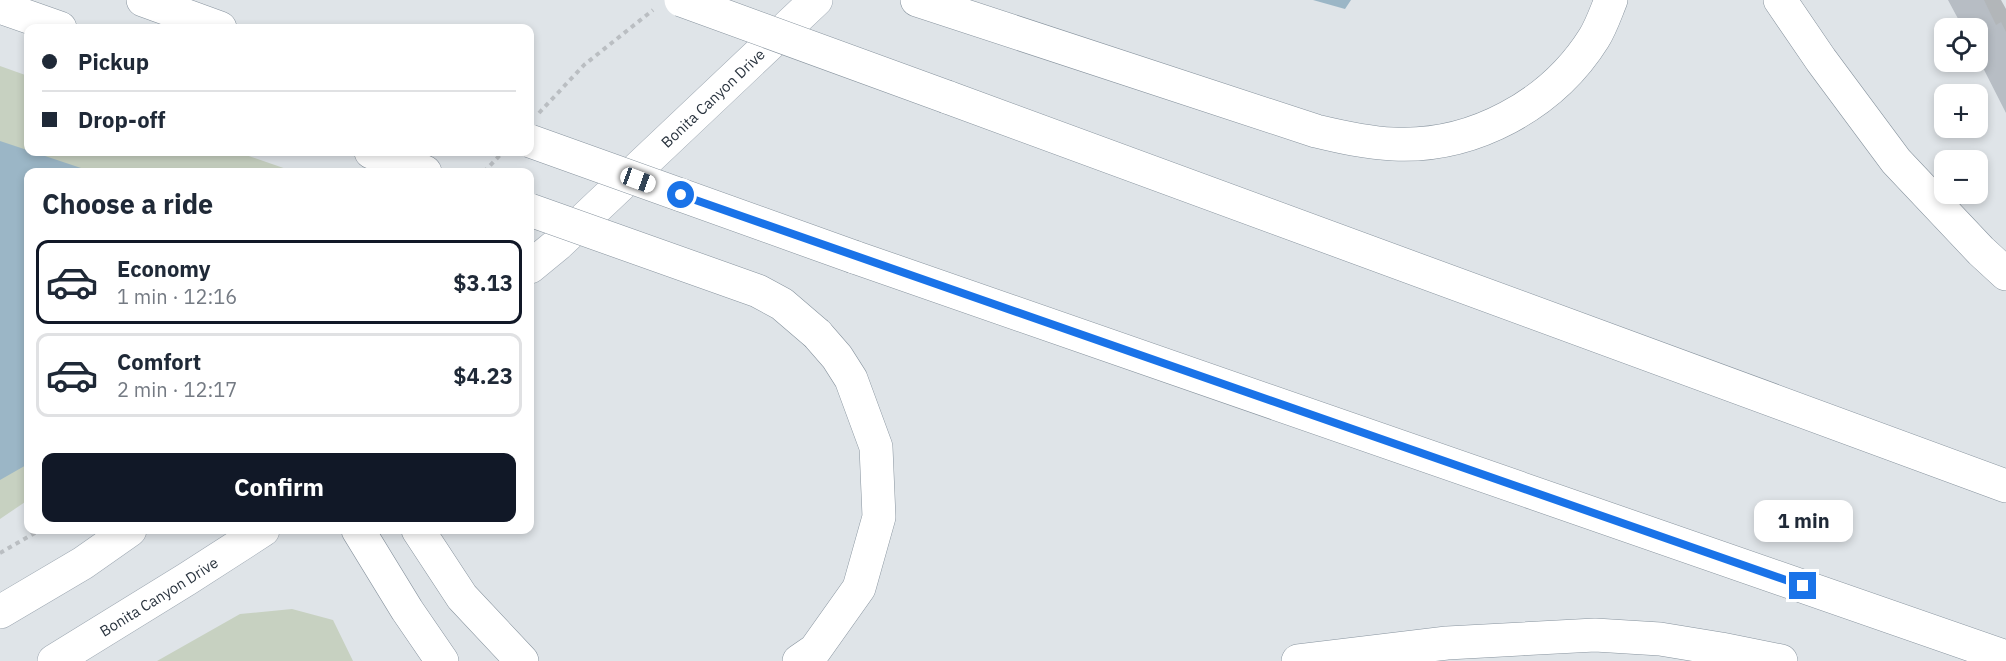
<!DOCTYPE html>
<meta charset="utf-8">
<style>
:root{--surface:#fff;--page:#f6f6f7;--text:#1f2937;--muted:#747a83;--line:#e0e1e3;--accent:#111827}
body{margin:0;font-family:"IBM Plex Sans",sans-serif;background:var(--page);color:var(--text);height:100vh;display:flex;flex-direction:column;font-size:22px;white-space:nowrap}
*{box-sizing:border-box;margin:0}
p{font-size:20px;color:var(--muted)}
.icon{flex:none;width:33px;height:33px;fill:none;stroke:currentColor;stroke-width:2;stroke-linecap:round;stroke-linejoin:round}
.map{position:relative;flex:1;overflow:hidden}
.side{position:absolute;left:24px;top:168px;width:510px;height:366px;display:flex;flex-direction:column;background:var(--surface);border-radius:12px;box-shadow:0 3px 9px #0003}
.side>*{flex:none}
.banner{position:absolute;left:24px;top:24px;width:510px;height:132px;border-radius:12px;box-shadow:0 3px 9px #0003;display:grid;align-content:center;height:132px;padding:0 18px;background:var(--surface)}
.buttons{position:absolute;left:1934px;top:18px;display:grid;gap:12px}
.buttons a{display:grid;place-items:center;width:54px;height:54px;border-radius:12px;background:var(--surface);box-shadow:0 3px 9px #0003;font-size:30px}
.end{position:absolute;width:27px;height:27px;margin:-14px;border:8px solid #1a73e8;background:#fff;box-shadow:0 0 0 3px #fff}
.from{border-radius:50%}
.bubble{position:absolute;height:42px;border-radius:12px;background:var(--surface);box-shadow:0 3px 9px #0003;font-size:20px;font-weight:700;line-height:42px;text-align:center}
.car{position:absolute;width:18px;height:36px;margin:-18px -9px;border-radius:8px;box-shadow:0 0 4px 2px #0007;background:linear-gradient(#fff 24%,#345 0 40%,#fff 0 76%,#345 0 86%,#fff 0)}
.banner b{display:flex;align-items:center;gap:21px;height:57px;font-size:22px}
.banner b+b{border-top:2px solid var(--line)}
.banner i{width:15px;height:15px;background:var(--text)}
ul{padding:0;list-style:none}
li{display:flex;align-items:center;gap:18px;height:84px;margin:0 12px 9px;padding:0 6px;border:3px solid var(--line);border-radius:12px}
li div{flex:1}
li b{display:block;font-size:22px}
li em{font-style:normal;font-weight:700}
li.selected{border-color:var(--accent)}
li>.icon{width:54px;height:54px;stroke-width:1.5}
h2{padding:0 18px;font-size:27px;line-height:72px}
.button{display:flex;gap:12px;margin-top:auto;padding:12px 18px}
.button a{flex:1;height:69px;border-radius:12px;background:var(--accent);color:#fff;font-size:24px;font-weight:700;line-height:69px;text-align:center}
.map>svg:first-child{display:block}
</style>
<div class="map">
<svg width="2006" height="661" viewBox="0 0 2006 661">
<rect width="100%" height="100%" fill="#dfe4e8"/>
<path fill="#c7d1c1" d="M0,66L28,76V152H237L295,172H28V500L0,519Z
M292,609L333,620L353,661H157L240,614Z"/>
<path fill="#9bb6c6" d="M1313,0H1351L1345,9Z
M0,141L93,172H28V464L0,480Z"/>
<path fill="#0003" d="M1950,0H2001L2006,9V109L1977,53V28H1965Z"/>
<path fill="#b7bdc4" d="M1948,0H1984L1996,25L2001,22L2006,32V113L1977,56V28H1963Z"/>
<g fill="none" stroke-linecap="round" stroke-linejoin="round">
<g stroke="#9fa9b3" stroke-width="34">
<g id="major">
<path id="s1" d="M530,267L558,244L816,0"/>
<path d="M0,612L83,563L130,530"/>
<path id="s2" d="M54,661L187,579L263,530"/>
</g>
</g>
<g stroke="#87939e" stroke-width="34">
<path id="highway" d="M143,0L220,28
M917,0L1316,131C1341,137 1367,143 1393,144C1473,148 1552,105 1594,38C1601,27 1606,12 1611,0
M1780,0L1821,60L1896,161L1981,251L2006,274
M0,7L60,28
M947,97L2006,486
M371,152L425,172
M854,257L2006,657
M358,530L407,610L442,661
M418,530L462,597L522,661
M799,661L815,650L859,588L879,517L876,447L851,379L837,357L817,334
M1298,661L1447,643L1595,635L1660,639L1721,649L1781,661"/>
</g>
<path stroke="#babec2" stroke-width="4" stroke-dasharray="4.5 4.5" stroke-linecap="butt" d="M539,113L584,65L653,10
M484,172L503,152
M0,553L40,530"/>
<use href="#major" stroke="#fff" stroke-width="33"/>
<use href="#highway" stroke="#fff" stroke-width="33"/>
<g stroke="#87939e" stroke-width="34" stroke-linecap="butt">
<path id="highway-bridge" d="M681,0L947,97
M530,141L854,257
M530,210L758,291L782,304L817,334"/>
</g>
<use href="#highway-bridge" stroke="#fff" stroke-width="33"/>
</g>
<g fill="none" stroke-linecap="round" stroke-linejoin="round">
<path stroke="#1a73e8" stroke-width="8" d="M681,195L1803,586"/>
</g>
<g text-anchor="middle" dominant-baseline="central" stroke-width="6" stroke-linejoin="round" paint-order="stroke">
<g font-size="15" fill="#29333e" stroke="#eef2f5">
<text stroke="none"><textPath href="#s1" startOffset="249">Bonita Canyon Drive</textPath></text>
<text stroke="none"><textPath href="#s2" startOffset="123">Bonita Canyon Drive</textPath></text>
</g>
</g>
</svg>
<div class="buttons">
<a><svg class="icon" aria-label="locate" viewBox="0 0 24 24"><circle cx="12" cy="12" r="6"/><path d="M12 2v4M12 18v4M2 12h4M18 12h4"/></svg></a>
<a>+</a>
<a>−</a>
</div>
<i class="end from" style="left:681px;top:195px"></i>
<i class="end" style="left:1803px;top:586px"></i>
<div class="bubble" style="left:1754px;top:500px;width:99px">1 min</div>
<i class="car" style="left:638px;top:180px;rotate:110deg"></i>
<div class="banner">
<b><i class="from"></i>Pickup</b>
<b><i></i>Drop-off</b>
</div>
<section class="side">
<h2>Choose a ride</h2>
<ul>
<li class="selected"><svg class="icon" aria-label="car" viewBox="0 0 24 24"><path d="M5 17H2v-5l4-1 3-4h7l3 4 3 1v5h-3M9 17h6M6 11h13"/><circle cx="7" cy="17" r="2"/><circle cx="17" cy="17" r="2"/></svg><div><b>Economy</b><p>1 min · 12:16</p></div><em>$3.13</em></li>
<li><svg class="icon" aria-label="car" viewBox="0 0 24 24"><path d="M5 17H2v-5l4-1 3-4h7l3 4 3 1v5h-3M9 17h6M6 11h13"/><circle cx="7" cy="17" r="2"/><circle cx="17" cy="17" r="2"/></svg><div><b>Comfort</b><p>2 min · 12:17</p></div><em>$4.23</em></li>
</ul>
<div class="button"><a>Confirm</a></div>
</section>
</div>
